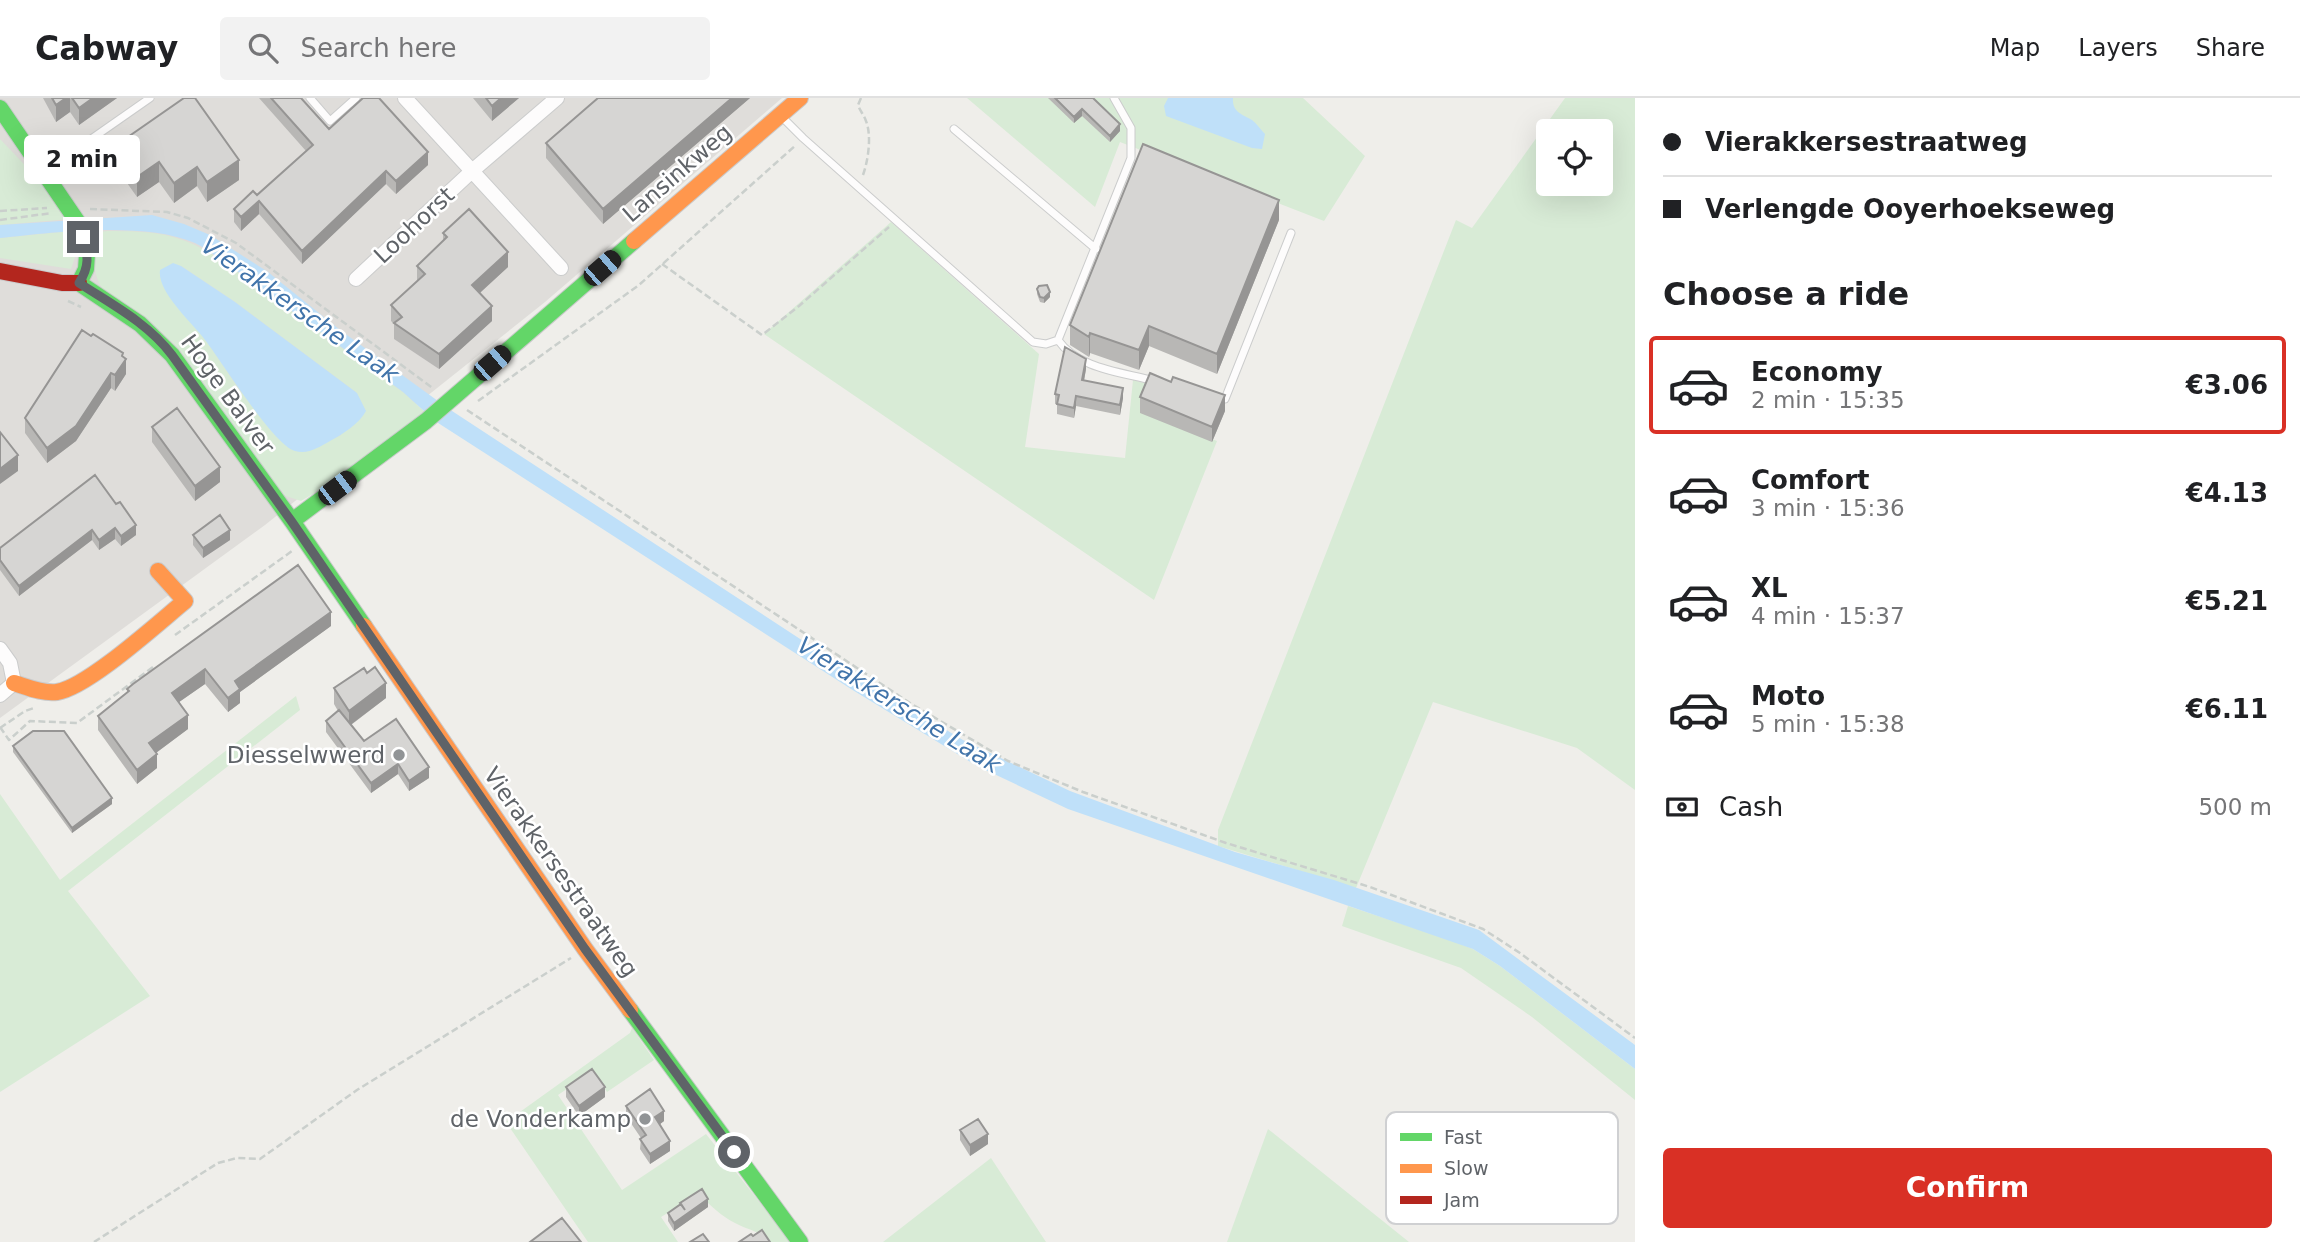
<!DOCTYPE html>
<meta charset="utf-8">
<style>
:root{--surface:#fff;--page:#f2f2f2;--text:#202124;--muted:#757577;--line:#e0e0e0;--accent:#d93025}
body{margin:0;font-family:"DejaVu Sans",sans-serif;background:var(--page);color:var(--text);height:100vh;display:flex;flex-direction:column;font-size:26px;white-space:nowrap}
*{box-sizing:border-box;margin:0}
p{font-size:23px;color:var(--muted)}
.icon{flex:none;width:38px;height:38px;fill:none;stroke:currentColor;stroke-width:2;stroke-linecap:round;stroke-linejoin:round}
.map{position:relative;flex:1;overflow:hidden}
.details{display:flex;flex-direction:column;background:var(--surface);width:665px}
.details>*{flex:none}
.guide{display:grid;align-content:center;height:154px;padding:0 28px;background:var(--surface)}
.controls{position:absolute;left:1536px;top:21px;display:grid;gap:14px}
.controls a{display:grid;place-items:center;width:77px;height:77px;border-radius:7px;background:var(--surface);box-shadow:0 7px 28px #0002;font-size:35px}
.end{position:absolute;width:32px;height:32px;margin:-16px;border:9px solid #5f6368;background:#fff;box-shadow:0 0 0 4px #fff}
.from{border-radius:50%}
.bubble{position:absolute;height:49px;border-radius:7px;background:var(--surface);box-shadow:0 7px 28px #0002;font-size:23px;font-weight:600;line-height:49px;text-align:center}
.car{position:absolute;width:21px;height:42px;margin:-21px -10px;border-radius:9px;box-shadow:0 0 5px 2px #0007;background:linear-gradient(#222 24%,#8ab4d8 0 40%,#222 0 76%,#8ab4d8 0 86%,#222 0)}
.guide b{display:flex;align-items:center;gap:24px;height:66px;font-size:26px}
.guide b+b{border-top:2px solid var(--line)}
.guide i{width:18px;height:18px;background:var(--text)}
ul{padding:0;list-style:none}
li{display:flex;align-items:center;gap:21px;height:98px;margin:0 14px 10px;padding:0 14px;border:4px solid transparent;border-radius:7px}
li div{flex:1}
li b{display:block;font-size:26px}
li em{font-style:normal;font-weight:600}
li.selected{border-color:var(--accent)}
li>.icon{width:63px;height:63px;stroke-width:1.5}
h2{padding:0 28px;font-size:32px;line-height:84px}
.pay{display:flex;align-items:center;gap:18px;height:77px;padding:0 28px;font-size:26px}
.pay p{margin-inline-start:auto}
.cta{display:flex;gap:14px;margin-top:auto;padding:14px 28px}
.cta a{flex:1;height:80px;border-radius:7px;background:var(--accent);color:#fff;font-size:28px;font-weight:600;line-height:80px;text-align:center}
header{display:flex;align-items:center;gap:42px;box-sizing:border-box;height:98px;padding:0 35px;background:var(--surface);border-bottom:2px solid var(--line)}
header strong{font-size:33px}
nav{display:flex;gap:38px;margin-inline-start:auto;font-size:24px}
.search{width:490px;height:63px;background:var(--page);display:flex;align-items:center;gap:18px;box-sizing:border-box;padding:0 24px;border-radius:7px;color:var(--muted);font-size:26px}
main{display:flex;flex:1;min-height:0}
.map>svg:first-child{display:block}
</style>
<header>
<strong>Cabway</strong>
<div class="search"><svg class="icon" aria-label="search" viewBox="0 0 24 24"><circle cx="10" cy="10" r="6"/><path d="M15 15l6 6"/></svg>Search here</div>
<nav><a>Map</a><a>Layers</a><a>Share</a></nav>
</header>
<main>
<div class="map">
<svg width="1635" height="1144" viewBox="0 0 1635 1144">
<rect width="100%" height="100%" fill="#efeeea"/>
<path fill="#dfddda" d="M0,0H782L545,204L265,427L0,620Z"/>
<path fill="#d8ebd6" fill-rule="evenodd" d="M967,0H1303L1365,58L1324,123L1120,44L1095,109Z
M1565,0H1635V692L1577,650L1433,604L1356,790L1218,748V732L1456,122L1472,130ZM1549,33H1601V86H1549Z
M0,41L40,83L70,121L0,127Z
M891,124L1039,256L1025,349L1125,360L1133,282L1166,291L1157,320L1217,343L1154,502L764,236Z
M70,133L75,159L71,171L0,160V140Z
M108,133C154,133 179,135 218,160L403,294L435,323L301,403L280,396L102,190C92,174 91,151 99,134ZM181,168L235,204L357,295L341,337L305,354L241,294L210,248Z
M296,598L300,612L68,793L150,898L0,994V696L60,782Z
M1348,808L1456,844L1473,851L1500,868L1635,971V1002L1532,919L1461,870L1342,828Z
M632,930L654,962L607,994L593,973L558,997L622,1092L706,1036L791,1144H769C758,1132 748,1132 735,1125C721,1118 710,1107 699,1096L661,1119L678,1144H588L506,1024L630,935Z
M1268,1031L1409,1144H1227Z
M991,1060L1046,1144H883Z"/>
<path fill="#bfe0f9" d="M1168,0H1233C1232,14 1242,16 1252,22C1257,26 1261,32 1265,36L1262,51L1252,50L1166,18L1164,8Z
M152,117L184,126L210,137L268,174L340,232L449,311L849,573L963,642L1070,693L1235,754L1334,782L1479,832L1635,947V971L1500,868L1473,851L1068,711L977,668L851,591L435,323L403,294L219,160C211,155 203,149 195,145C145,123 54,134 0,140V127Z
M173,165L181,168L235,204L357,295L366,313C359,326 343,336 330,343C319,349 308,357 295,353C272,346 220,260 202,238C189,222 157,193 160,172Z"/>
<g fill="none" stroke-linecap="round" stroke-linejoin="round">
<g stroke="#cbcccc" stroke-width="9">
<path id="lane" d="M310,0L330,23L356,0
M783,20L803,40L1033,244L1046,246L1058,242L1131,60V30L1114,0
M954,31L1096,151
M44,74L150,0
M1058,242C1078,271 1122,274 1154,283
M1217,299L1225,301L1291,135"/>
</g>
<g stroke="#cbcccc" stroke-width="16">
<path id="street" d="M405,0L561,170
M356,181L472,73L557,0
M0,551L10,565L14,585L0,597"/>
</g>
<g stroke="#cacacb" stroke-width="18">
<path id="fast" d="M0,10L79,126L87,156L86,171L79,185
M79,185L140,226L172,257L292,423L364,528
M292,423L426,323L634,143
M630,912L800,1144"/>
</g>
<g stroke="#cacacb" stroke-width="18">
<path id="slow" d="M634,143L800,0
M364,528L585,851L630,912
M14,585C27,589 43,596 57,594C88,589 158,525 185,503L158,473"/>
</g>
<g stroke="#cacacb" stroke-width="18">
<path id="jam" d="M0,173L62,185H79"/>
</g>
<path stroke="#cacfcc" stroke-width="2.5" stroke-dasharray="7 3.5" stroke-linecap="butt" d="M861,0L858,7C860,13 864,17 866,23C872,38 868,63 863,77
M90,111L167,114L188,120L236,145L434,291
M0,113L47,110
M0,122L52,115
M662,166L762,237L799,208L889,129
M68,203L81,209
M478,303L639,187L796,47
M467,312L910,605L1008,663L1083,694L1226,745L1370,789L1483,831L1520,855L1635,940
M175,537L292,453
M0,629L9,642L30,623L77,625L153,569
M0,630L25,613L34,610
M94,1144L218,1065L237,1060L260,1061L357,992L571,860"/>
<use href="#lane" stroke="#fdfcfc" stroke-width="7"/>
<use href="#street" stroke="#fdfcfc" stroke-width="14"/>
<use href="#fast" stroke="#63d668" stroke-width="16"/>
<use href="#slow" stroke="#ff974d" stroke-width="16"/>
<use href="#jam" stroke="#b3261e" stroke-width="16"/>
</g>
<path fill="#b8b7b5" d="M43,0H117L79,27L70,14L56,24Z
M184,0L239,82L207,104L197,88L174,105L159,84L137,99L115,68V48Z
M259,0H301L329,31L428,67L396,96L386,86L302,166L259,116L241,133L234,124V111L257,97L306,53Z
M473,0H519L492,23Z
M598,0H750L603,126L546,60V45Z
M1048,0H1093L1120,33L1110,44L1082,18L1074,25Z
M1279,122L1217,276L1149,248L1139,272L1090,255L1089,259L1070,247V227Z
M443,135L508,169L480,195L492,223L439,271L394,241V226L391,223V207L417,183V168L443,143Z
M1037,191L1050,199L1044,205L1040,204L1037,196Z
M123,259L126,276L115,293L111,290L76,343L47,365L25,335V320Z
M1086,271L1084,283L1123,300L1120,317L1076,308L1074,320L1057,316V306H1055V296Z
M1140,299L1225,313L1212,344L1140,315Z
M152,329L220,384L195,403L152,344Z
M95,377L136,437L121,448L115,441L99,452L92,442L19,498L0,472V450Z
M193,437L230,442L203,460L193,447Z
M331,528L240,594V605L228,614L205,586L179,604L188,631L156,655L157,670L137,686L98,632V618L127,595V591Z
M334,590L386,600L351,627L364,643L429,680L409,693L398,676L371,695L326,634V623L338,613L334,606Z
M13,648L112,706L72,735L13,654Z
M566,989L605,999L579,1018L566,999Z
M626,1008L664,1023L660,1026L670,1053L650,1066L640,1051L641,1040L626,1018Z
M960,1032L988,1046L970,1058L960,1042Z
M680,1105L708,1109L674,1133L668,1123V1115L680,1107Z"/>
<path fill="#969594" d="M66,0H70V14L56,24V7Z
M93,0H117L79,27V10Z
M501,0H519L492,23V8Z
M732,0H750L603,126V111Z
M1082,11V18L1074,25V19Z
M1120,26V33L1110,44V38Z
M428,54V67L396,96V83Z
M239,62V82L207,104V84Z
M159,64V84L137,99V79Z
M197,69V88L174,105V85Z
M386,73V86L302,166V153Z
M1279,102V122L1217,276V256Z
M259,103V116L241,133V119Z
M508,154V169L472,202V187Z
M1050,194V199L1044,205V200Z
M492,208V223L439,271V256Z
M1149,228V248L1139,272V252Z
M1090,235V255L1089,259V239Z
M123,255V265L126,261V276L115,293V277Z
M1086,261V271L1082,293V282Z
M111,275V290L76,343L47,365V350Z
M1123,290V300L1120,317V307Z
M1225,297V313L1212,344V329Z
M1076,298V308L1074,320V310Z
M18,357V373L0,386V371Z
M220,369V384L195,403V388Z
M136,427V437L121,448V438Z
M115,430V441L99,452V442Z
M92,432V442L19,498V488Z
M230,432V442L203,460V450Z
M331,514V528L240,594V605L228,614V600L235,583Z
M205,571V586L172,609V595Z
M386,585V600L349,628V613Z
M188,617V631L149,660V645Z
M157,656V670L137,686V672Z
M398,666V676L371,695V685Z
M429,669V680L409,693V683Z
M112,700V706L72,735V730Z
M605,989V999L579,1018V1008Z
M664,1013V1023L655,1030V1019Z
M988,1036V1046L970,1058V1047Z
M670,1043V1053L650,1066V1056Z
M708,1101V1109L674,1133V1125Z"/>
<path fill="#d6d5d3" stroke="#969594" stroke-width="2" d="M52,0H66L56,7Z
M72,0H93L79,10Z
M184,0H195L239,62L207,84L197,69L174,85L159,64L137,79L115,48Z
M271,0H301L329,31L363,0H379L428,54L396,83L386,73L302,153L259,103L241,119L234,111L253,93L257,97L313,47Z
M486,0H501L492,8Z
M598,0H732L603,111L546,45Z
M1055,0H1093L1120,26L1110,38L1082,11L1074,19Z
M1143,46L1279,102L1217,256L1149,228L1139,252L1090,235L1089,239L1070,227Z
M469,111L508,154L472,187L492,208L439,256L394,225L402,219L391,207L425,176L417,168L447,139L443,135Z
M1047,187L1050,194L1044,200L1040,199L1037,191L1039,188Z
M82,232L91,238L93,236L123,255L122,258L126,261L115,277L111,275L76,328L47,350L25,320Z
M1065,249L1086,261L1082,282L1123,290L1120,307L1076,298L1074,310L1057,306L1059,297L1055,296Z
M1150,275L1171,284L1173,279L1225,297L1212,329L1140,299Z
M177,310L220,369L195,388L152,329Z
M0,334L18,357L0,371Z
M95,377L116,406L120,404L136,427L121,438L115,430L99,442L92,432L19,488L0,462V450Z
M220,417L230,432L203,450L193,437Z
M298,467L331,514L235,583L240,591L228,600L205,571L172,595L188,617L149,645L157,656L137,672L98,618L129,593L127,591L133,586Z
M375,569L386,585L349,613L334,590L364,570L367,575Z
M339,612L364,643L396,621L429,669L409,683L398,666L371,685L326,623Z
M33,633H64L112,700L72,730L13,648Z
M592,971L605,989L579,1008L566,989Z
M650,991L664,1013L655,1019L670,1043L650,1056L640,1041L646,1037L626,1008Z
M978,1021L988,1036L970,1047L960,1032Z
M702,1091L708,1101L674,1125L668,1115L681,1106L685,1112L680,1105Z
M562,1120L581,1144H530Z
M762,1132L770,1144H739L751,1136L753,1138Z
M703,1136L709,1144H690Z"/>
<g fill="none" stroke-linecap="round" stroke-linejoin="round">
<path stroke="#5f6368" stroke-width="9" d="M83,139C88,158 90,168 79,185C111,206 148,225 172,257L292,424L585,851L734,1054"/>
</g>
<g fill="#919496" stroke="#fff" stroke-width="2.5">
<circle cx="399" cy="657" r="7"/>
<circle cx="645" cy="1021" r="7"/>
</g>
<g text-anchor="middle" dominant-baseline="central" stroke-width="5" stroke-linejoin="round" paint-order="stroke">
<g font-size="23" fill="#5f6368" stroke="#fff">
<text transform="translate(677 75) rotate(-41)">Lansinkweg</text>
<text transform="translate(414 127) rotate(-43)">Loohorst</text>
<text transform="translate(228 296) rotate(54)">Hoge Balver</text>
<text transform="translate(561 774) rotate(55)">Vierakkersestraatweg</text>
</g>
<g font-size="23" fill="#5f6368" stroke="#fff" text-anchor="end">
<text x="385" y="657">Diesselwwerd</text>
<text x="631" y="1021">de Vonderkamp</text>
</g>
<g font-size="24" font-style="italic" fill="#4174aa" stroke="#fff">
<text transform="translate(300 212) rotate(35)">Vierakkersche Laak</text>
<text transform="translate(899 607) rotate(32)">Vierakkersche Laak</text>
</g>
</g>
<rect x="1386" y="1014" width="232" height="112" rx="10" fill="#fff" stroke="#cfd0d2" stroke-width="2"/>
<rect x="1400" y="1035" width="32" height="8" fill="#63d668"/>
<rect x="1400" y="1066" width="32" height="9" fill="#ff974d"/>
<rect x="1400" y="1098" width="32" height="8" fill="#b3261e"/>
<g font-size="19" fill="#5f6368">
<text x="1444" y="1046">Fast</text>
<text x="1444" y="1077">Slow</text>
<text x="1444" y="1109">Jam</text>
</g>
</svg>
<div class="controls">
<a><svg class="icon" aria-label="locate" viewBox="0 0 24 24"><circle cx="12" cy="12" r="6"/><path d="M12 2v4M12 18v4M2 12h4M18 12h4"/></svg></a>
</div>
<i class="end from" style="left:734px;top:1054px"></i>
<i class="end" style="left:83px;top:139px"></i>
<div class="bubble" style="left:24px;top:37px;width:116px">2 min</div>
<i class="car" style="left:602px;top:170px;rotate:49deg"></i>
<i class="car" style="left:492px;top:265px;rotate:49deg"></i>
<i class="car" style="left:337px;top:390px;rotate:53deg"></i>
</div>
<section class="details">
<div class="guide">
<b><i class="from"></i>Vierakkersestraatweg</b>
<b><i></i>Verlengde Ooyerhoekseweg</b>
</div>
<h2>Choose a ride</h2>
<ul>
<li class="selected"><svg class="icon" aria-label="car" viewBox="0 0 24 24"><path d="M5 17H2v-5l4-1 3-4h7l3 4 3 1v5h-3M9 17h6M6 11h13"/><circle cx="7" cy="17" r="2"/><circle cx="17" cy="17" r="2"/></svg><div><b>Economy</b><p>2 min · 15:35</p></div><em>€3.06</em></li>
<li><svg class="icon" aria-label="car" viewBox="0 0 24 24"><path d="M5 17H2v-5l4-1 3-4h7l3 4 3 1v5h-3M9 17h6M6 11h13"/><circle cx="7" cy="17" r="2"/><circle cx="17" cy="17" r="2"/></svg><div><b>Comfort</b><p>3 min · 15:36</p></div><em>€4.13</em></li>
<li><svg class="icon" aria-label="car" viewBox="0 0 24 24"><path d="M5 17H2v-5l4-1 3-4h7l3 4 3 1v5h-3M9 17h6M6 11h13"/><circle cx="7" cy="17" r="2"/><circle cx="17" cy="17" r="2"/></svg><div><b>XL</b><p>4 min · 15:37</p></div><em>€5.21</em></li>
<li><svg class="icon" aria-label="car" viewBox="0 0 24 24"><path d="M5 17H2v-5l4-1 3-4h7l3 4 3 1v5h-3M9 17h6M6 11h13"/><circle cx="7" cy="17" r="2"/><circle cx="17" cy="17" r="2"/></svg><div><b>Moto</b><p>5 min · 15:38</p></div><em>€6.11</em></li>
</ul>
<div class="pay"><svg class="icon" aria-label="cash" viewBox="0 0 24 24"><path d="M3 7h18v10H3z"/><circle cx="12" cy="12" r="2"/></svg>Cash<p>500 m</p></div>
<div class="cta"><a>Confirm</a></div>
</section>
</main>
